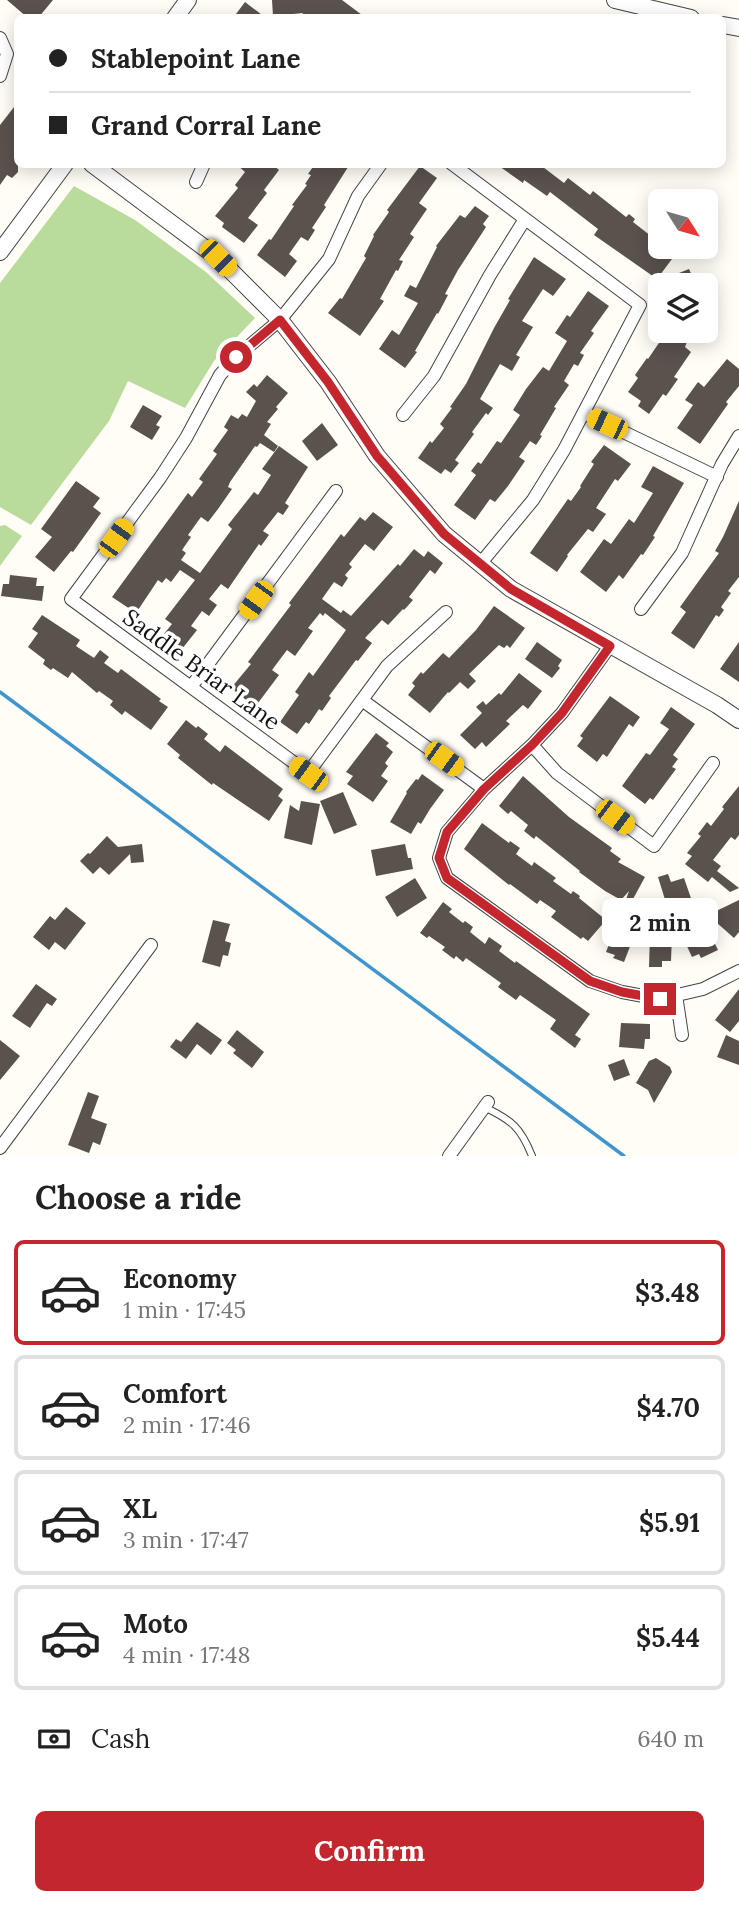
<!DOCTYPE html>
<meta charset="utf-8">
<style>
:root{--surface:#fff;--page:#f2f2f2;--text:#222;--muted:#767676;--line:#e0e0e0;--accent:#c4262e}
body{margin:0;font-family:Lora,serif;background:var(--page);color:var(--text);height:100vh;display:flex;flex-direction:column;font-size:26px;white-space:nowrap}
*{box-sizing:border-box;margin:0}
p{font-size:23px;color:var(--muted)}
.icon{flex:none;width:38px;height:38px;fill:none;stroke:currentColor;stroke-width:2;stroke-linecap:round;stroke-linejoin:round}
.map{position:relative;height:1156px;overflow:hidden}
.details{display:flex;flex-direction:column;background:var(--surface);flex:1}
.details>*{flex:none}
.banner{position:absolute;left:14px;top:14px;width:712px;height:154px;border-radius:10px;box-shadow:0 4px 18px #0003;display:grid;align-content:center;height:154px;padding:0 35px;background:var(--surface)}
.needle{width:46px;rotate:127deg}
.controls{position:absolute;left:648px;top:189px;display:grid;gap:14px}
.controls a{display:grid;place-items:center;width:70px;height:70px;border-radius:10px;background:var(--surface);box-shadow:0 4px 18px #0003;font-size:35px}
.end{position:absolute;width:32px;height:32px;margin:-16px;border:9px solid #c4262e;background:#fff;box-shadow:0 0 0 4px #fff}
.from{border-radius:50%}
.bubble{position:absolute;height:49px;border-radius:10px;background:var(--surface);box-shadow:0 4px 18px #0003;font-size:23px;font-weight:700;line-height:49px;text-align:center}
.car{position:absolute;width:21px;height:42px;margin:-21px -10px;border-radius:9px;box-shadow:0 0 5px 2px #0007;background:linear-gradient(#f5c518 24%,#345 0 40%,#f5c518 0 76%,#345 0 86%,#f5c518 0)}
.banner b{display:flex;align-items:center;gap:24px;height:66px;font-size:26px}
.banner b+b{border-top:2px solid var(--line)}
.banner i{width:18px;height:18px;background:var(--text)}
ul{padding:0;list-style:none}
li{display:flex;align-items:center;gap:21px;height:105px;margin:0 14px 10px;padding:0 21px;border:4px solid var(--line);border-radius:10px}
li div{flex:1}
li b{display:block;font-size:26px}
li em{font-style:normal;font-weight:700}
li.current{border-color:var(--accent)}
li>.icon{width:63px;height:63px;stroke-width:1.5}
h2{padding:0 35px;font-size:32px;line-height:84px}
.pay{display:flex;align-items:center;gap:18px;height:77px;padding:0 35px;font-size:26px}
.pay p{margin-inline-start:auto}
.primary-button{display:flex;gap:14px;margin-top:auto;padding:14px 35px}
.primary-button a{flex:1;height:80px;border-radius:10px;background:var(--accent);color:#fff;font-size:28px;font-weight:700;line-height:80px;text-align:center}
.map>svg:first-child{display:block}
</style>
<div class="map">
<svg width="739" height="1156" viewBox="0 0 739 1156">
<rect width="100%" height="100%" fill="#fffdf5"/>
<path fill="#b9dc9c" d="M74,186L135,220L206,272L255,318L214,361L185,408L128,381L109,421L31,525L0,507V283Z
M5,525L22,536L0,566V526Z"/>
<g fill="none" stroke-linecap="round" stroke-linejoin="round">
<path stroke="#3f96cf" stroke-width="3.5" d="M0,692L624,1156"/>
</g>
<path fill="#5a524d" d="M7,0H53L38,18H28Z
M272,0H342L366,18H327L318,14L316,18H301L303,13L273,16Z
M245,2L266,18H233Z
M18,102V172L12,178L7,175L0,185V125Z
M236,164H272L279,170L264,190L267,193L248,218L258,225L244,243L222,227L224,223L215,216L238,188L235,185L245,172Z
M315,164H350L324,205L326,207L312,228L315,230L308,241L301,237L289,254L297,261L285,277L257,255L269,239L271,240L294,206L292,205L307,185L305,184L311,175L308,174Z
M496,164H539L564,183L568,178L590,195L593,191L626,217L629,214L635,219L633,222L660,243V247H681L657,279L594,235L598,229L550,192L547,196L524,180L523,183Z
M420,166L437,178L419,203L427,209L410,234L414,237L399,260L403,261L398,271L396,270L380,299L384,301L360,336L328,313L340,298L342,299L366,258L364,256L374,236L373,235L389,212L387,210Z
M475,206L489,216L483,224L486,227L458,270L445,294L448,295L438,314L437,313L415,351L417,352L405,368L379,349L392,330L399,335L418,303L404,296L410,285L416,288L437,247L436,246L460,215L465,218Z
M534,257L566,279L553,296L543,289L522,321L533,327L516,355L520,357L512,371L500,364L480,399L493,408L488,415L486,413L472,432L474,434L455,460L459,463L451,473L445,469L441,474L418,458L430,441L432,443L444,428L440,424L452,408L450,407L466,384L494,328L510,300L508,299Z
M689,269L696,285H672L669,277Z
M588,291L609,306L591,331L594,333L580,353L584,355L578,366L574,364L564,381L569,385L554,407L556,408L540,435L542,436L536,445L530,441L519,457L525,461L508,486L495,502L490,499L475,520L454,505L476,475L471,471L478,462L481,464L497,441L501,443L520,415L513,410L526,389L543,367L549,371L567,341L555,333L567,315L570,317Z
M670,331H691L685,347L691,352L674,377L678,379L666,396L663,394L649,414L638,406L641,401L628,392L638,378L635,375L647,358L648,359L665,334L668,336Z
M727,359L739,369V386L726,402L728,404L700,444L677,428L693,405L685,400L698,382L704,387Z
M267,375L288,393L276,407L278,409L267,422L271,424L264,435L278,446L274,452L260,443L257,447L255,446L230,482L228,487L232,489L218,509L208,522L201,517L188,535L191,537L182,550L186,553L181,560L200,573L232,529L228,525L254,492L258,495L271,475L262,469L279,446L308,467L285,503L289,506L283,515L278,512L263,531L269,535L261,546L259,544L228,589L221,584L209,599L217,605L209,616L202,611L191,626L197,630L182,649L163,635L172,624L165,619L195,580L180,570L171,582L166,578L162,583L158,580L136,613L112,597L188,493L192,497L203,482L199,479L217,454L213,451L228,430L224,427L231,415L238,419L242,414L247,417L256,401L246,392L254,384L257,387Z
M143,405L162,416L156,425L160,427L152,440L130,427Z
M322,423L338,445L317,461L302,441Z
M604,445L631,464L618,481L615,479L596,508L606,514L593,532L588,529L567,555L568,556L557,572L530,553L568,499L571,501L581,487L580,486L594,464L591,462Z
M653,466L684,483L653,536L655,537L643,555L641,554L623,579L619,575L606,592L580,572L604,539L611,544L629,519L634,523L653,493L641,487Z
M76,481L100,498L93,507L101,513L73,552L71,551L54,572L35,557L52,537L41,529Z
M739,501V577L728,591L731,593L721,607L724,610L719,617L716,615L694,649L671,633L686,612L680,607L719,553L715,551L723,537Z
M373,512L393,527L374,551L365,544L349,564L352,567L345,575L348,578L342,587L334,582L322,599L341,613L343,610L351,616L398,564L400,566L414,549L424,557L428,551L443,563L435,574L430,570L409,597L413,600L404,610L403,609L388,625L382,620L365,638L372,643L358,661L356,660L329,696L331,698L322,711L319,709L309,724L306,722L297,734L280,722L299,695L295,692L309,672L313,676L346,630L325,613L323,616L320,613L308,628L313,631L295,656L287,650L272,670L279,675L255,707L231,688L251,664L248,662L291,605L289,603L326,554L341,534L344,537L360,517L365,521Z
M10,575L37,578L36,586H44L42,601L1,596L3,584H9Z
M494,606L525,628L510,648L507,645L504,648L499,645L469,674L476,681L468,689L460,682L449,693L448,692L430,713L408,695L415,686L412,683L421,672L423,674L443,653L449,658L476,630Z
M42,615L80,640L76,646L94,658L100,650L109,657L104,663L118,673L121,669L161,699L159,701L168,707L151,730L125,711L122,715L110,705L113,701L99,691L97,693L72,672L68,678L53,668L51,670L43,664L45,660L28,647L38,633L32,629Z
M537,642L562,660L558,666L560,668L552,678L525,659Z
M739,642V682L720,669Z
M519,673L542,691L528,709L523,705L506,721L510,724L486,747L482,742L475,749L460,735L482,713L476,707L483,701L486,705L499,693L501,695Z
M610,696L640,717L633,727L629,724L607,757L603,754L597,762L577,746L583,738L580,736Z
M671,707L695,724L673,755L678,759L672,767L676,769L653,800L650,798L645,804L622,786L646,753L650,755L669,729L660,723Z
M186,720L196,728L198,726L208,734L204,739L220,752L225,745L283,789L278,796L283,800L269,821L213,783L212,785L178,758L180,755L167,744Z
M376,733L389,743L386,746L393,752L385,763L388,766L381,776L388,781L373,802L347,784L353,776L346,772Z
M422,774L444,790L430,809L421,824L418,822L411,834L390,822L407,793L406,792L416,779L418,780Z
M523,776L569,817L612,848L610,851L621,859L618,862L645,877L627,910L623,908L629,891L621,900L605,891L579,872L580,871L536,836L534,839L524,831L528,825L511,811L508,814L499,806Z
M739,786V835L735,840L731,837L713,860L721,866L717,871L739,888L730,892L712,877L708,882L685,864L692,856L687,853L701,836L698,834L707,822L711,826L724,809L722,807Z
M343,792L357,825L334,834L320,801Z
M301,801L320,804L312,845L284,838L290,805L299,811Z
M482,823L509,843L510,841L520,848L516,854L532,866L534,862L556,878L553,881L571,894L573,891L580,896L579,898L606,920L588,941L583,937L581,939L551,917L556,911L540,900L537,904L510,884L509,885L464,849Z
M107,836L118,847L142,844L144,862L131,863L130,854L109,875L100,867L93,874L80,861L88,853L90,854Z
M405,844L408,858H411L413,869L376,876L371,850Z
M668,874L671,882L684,878L693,904L684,908L682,903L673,906L671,919L658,877Z
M415,878L427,898L397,917L385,897Z
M739,900V932L734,938L708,915Z
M443,902L452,909L449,912L463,923L465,921L473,927L470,932L485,944L489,937L502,946L499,951L515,963L516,961L590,1014L575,1035L581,1039L575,1048L550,1029L556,1020L520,995L516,1000L498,987L501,983L466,958L463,962L456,956L454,959L442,950L445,947L429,936L427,938L420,933Z
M66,907L86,923L65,950L55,942L49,950L33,937L50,916L55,920Z
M213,920L230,924L225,941L231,943L228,956L223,955L220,967L202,962Z
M698,920L700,926L704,921L718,950L701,958L699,954L692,957L679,929Z
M617,923L636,931L624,962L613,958L615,955L606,952Z
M650,934L672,935L671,961H662V967H649Z
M36,984L57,999L52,1006L47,1003L30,1028L12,1016Z
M739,989V1021L730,1032L715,1020Z
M197,1022L222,1040L211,1055L197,1044L186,1059L170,1047L176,1039L181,1042Z
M621,1023L650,1024V1039H645L644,1049L619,1047Z
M237,1030L264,1052L252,1068L233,1053L236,1050L227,1043Z
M726,1035L739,1041V1065L717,1057Z
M0,1040L20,1056L0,1080Z
M656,1058L670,1067L672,1072L654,1103L648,1090L636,1083L649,1061Z
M624,1059L630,1075L614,1081L608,1065Z
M88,1092L99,1096L91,1118L107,1124L100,1145L93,1142L89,1153L68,1145Z"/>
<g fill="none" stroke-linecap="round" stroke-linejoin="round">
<g stroke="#444" stroke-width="8">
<path id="service" d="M484,1107C512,1120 521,1128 532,1156"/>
</g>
<g stroke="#444" stroke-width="14">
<path id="minor" d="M0,38L7,54L0,76
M381,164L358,196L329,259L280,320L236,357L220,375L186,438L160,478L71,599L308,773L387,666L446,612
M452,164L640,305L564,450L533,500L480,564
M196,182L204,164
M584,413L717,477
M403,415L434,376L490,275L525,219
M641,609L682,553L722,464L739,436
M610,646L562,713L532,745L484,789L447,832L439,858L447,878L590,981L622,992L660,999L703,989L739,971
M191,687L336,491
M362,700L484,789
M532,745L557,773L654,846L713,763
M676,995L682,1035
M0,1148L151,945
M449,1156L488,1102"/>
</g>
<g stroke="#444" stroke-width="18">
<path id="tertiary" d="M615,0L691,18
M175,18L188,0
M723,25L739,28
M92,164L218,258L280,320L328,382L377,456L444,534L511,589L717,705L739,720
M0,252L65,164"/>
</g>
<use href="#service" stroke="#fff" stroke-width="6"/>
<use href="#minor" stroke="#fff" stroke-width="12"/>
<use href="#tertiary" stroke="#fff" stroke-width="16"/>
</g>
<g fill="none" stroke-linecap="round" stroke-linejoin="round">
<path stroke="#c4262e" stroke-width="9" d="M236,357L280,320L328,382L377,456L444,534L511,589L610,646L562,713L532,745L484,789L447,832L439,858L447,878L590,981L622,992L660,999"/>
</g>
<g text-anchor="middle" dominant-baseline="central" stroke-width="7" stroke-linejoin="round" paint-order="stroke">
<g font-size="23" fill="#111" stroke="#fff">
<text transform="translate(202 669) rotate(36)">Saddle Briar Lane</text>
</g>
</g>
</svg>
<div class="controls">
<a><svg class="needle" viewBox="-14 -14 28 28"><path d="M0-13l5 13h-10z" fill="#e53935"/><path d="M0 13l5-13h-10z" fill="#767676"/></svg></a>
<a><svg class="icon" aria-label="layers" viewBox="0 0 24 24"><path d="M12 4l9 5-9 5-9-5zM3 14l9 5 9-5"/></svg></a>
</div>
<i class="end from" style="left:236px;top:357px"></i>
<i class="end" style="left:660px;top:999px"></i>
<div class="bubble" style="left:602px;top:898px;width:116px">2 min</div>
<i class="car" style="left:218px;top:258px;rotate:135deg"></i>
<i class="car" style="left:607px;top:424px;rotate:295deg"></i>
<i class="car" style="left:116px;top:538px;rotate:36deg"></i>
<i class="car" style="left:256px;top:600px;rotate:216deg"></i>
<i class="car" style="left:444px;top:759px;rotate:126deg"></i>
<i class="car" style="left:308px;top:774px;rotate:306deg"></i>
<i class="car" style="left:615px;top:817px;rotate:127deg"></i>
<div class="banner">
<b><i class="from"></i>Stablepoint Lane</b>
<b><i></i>Grand Corral Lane</b>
</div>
</div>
<section class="details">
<h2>Choose a ride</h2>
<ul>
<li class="current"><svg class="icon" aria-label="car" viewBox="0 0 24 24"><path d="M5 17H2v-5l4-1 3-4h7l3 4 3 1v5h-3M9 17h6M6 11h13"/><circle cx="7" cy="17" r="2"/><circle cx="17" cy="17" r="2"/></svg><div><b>Economy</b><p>1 min · 17:45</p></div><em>$3.48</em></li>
<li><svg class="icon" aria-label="car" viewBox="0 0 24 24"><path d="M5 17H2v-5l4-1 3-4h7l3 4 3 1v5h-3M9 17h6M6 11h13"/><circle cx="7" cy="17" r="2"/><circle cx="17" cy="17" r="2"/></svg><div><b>Comfort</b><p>2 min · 17:46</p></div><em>$4.70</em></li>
<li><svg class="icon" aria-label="car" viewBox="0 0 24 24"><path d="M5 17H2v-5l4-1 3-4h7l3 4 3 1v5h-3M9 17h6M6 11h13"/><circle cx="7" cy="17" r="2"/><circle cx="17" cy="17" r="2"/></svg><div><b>XL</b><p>3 min · 17:47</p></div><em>$5.91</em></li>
<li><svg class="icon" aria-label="car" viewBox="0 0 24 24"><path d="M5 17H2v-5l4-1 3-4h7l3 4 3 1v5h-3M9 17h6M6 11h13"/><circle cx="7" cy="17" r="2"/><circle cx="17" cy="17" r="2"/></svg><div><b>Moto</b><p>4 min · 17:48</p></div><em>$5.44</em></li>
</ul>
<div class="pay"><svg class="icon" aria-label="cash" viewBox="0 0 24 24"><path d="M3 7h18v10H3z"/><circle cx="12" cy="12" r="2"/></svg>Cash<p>640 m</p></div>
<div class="primary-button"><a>Confirm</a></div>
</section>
